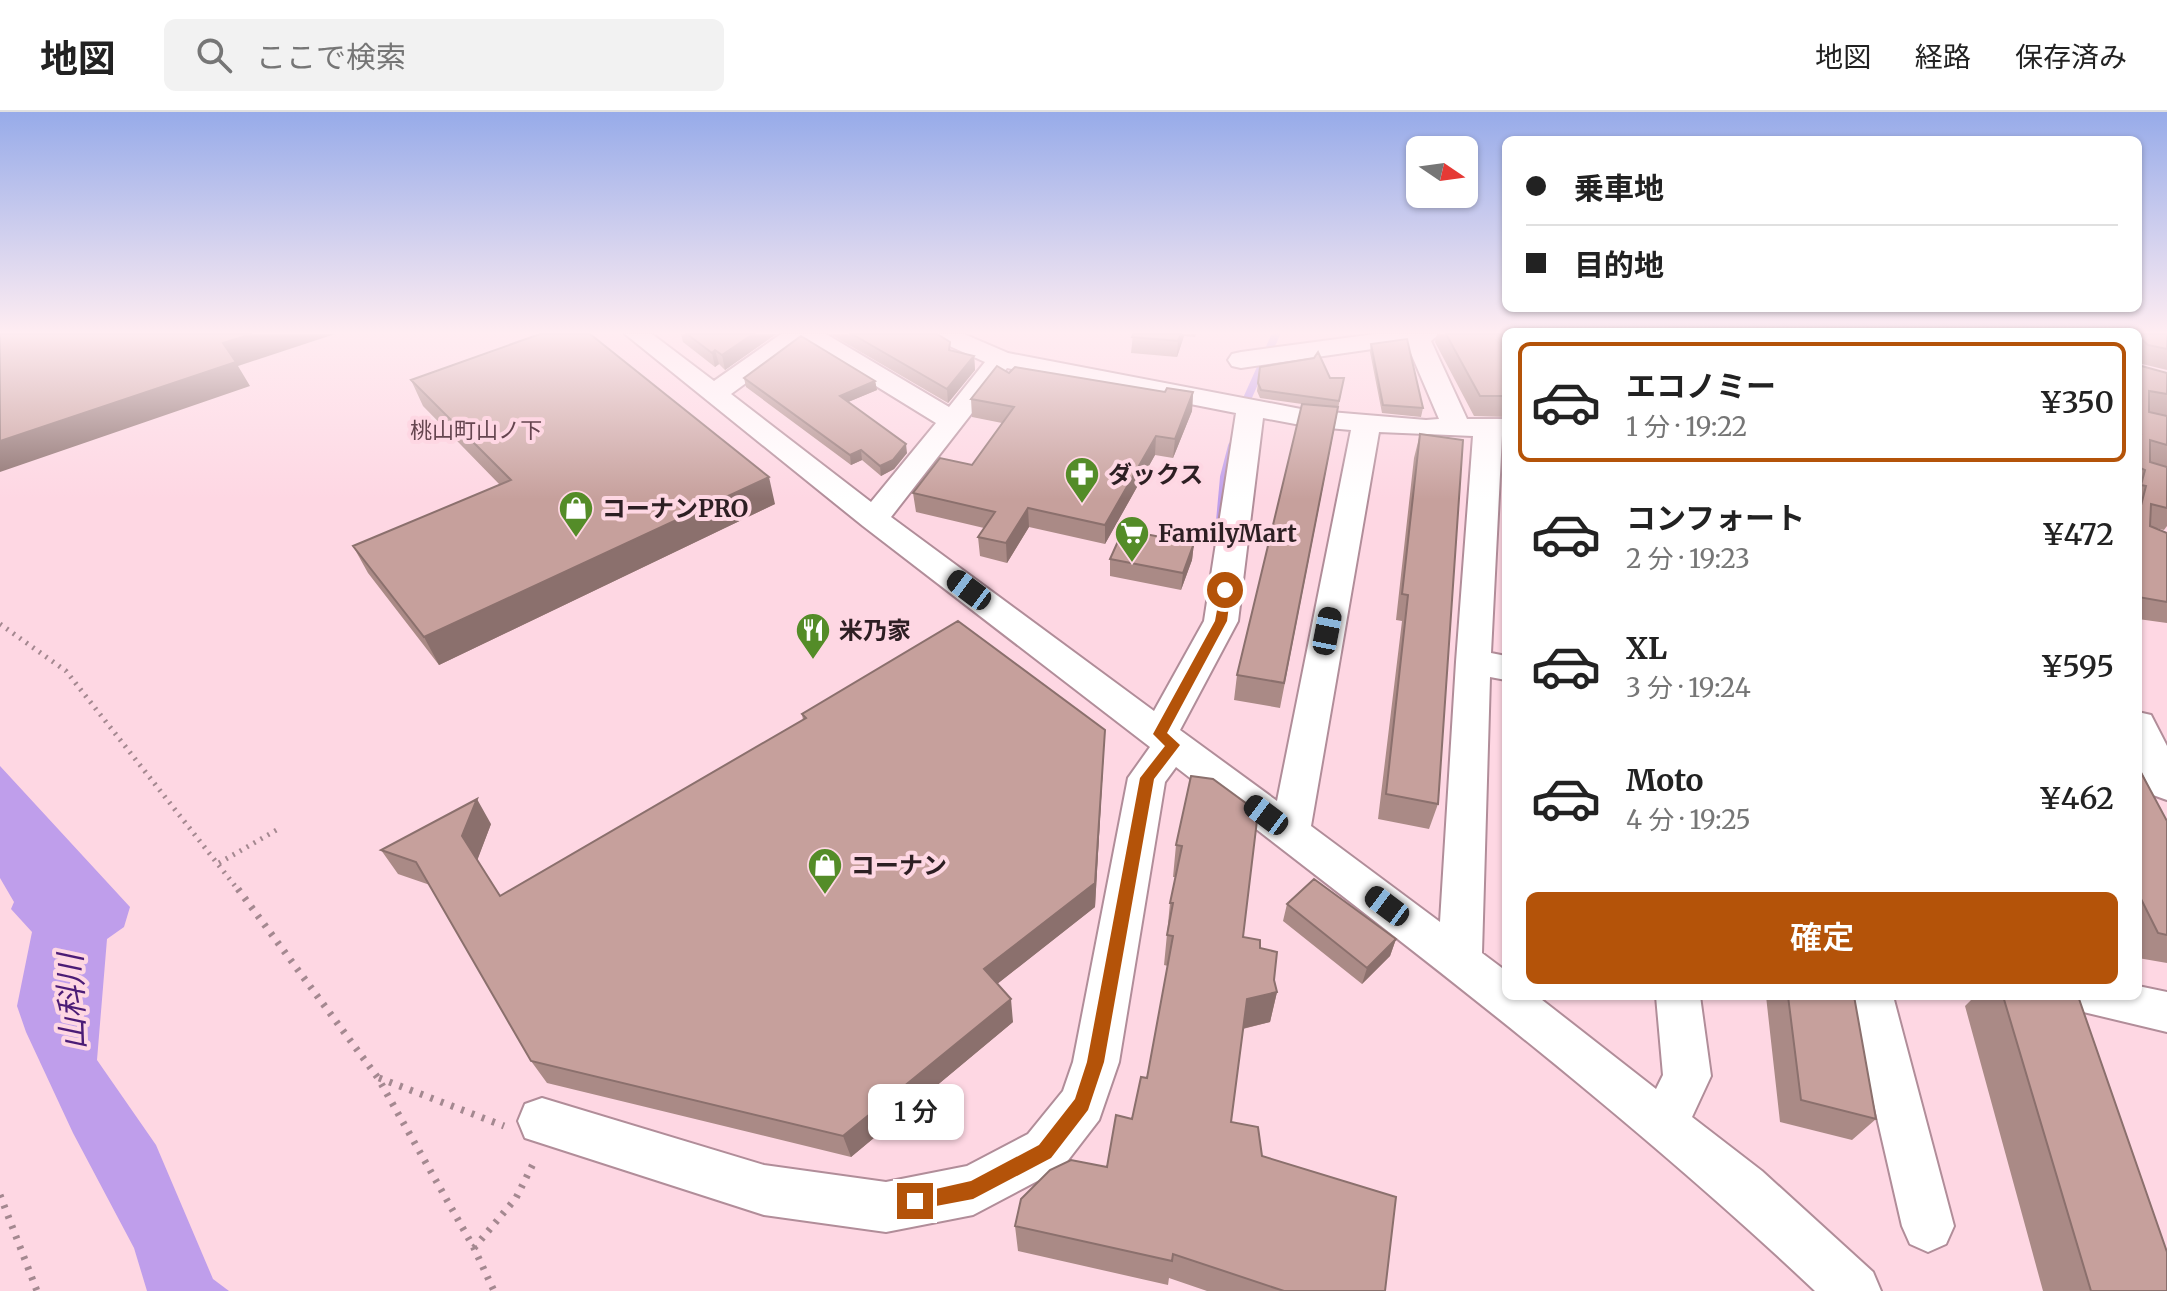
<!DOCTYPE html>
<html lang="ja">
<meta charset="utf-8">
<style>
:root{--surface:#fff;--page:#f2f2f2;--text:#222;--muted:#767676;--line:#e0e0e0;--accent:#b45309}
body{margin:0;font-family:Merriweather,"Noto Sans JP",serif;background:var(--page);color:var(--text);height:100vh;display:flex;flex-direction:column;font-size:30px;white-space:nowrap}
*{box-sizing:border-box;margin:0}
p{font-size:26px;color:var(--muted)}
.icon{flex:none;width:44px;height:44px;fill:none;stroke:currentColor;stroke-width:2;stroke-linecap:round;stroke-linejoin:round}
.map{position:relative;flex:1;overflow:hidden}
.drawer{position:absolute;left:1502px;top:216px;width:640px;height:672px;display:flex;flex-direction:column;background:var(--surface);border-radius:12px;box-shadow:0 2px 6px #0004}
.drawer>*{flex:none}
.top-card{position:absolute;left:1502px;top:24px;width:640px;height:176px;border-radius:12px;box-shadow:0 2px 6px #0004;display:grid;align-content:center;height:176px;padding:0 24px;background:var(--surface)}
.needle{width:52px;rotate:103deg}
.fabs{position:absolute;left:1406px;top:24px;display:grid;gap:16px}
.fabs a{display:grid;place-items:center;width:72px;height:72px;border-radius:12px;background:var(--surface);box-shadow:0 2px 6px #0004;font-size:40px}
.end{position:absolute;width:36px;height:36px;margin:-18px;border:10px solid #b45309;background:#fff;box-shadow:0 0 0 4px #fff}
.from{border-radius:50%}
.bubble{position:absolute;height:56px;border-radius:12px;background:var(--surface);box-shadow:0 2px 6px #0004;font-size:26px;font-weight:600;line-height:56px;text-align:center}
.car{position:absolute;width:24px;height:48px;margin:-24px -12px;border-radius:10px;box-shadow:0 0 6px 2px #0007;background:linear-gradient(#222 24%,#8ab4d8 0 40%,#222 0 76%,#8ab4d8 0 86%,#222 0)}
.top-card b{display:flex;align-items:center;gap:28px;height:76px;font-size:30px}
.top-card b+b{border-top:2px solid var(--line)}
.top-card i{width:20px;height:20px;background:var(--text)}
ul{padding:14px 0 0;list-style:none}
li{display:flex;align-items:center;gap:24px;height:120px;margin:0 16px 12px;padding:0 8px;border:4px solid transparent;border-radius:12px}
li div{flex:1}
li b{display:block;font-size:30px}
li em{font-style:normal;font-weight:600}
li.selected{border-color:var(--accent)}
li>.icon{width:72px;height:72px;stroke-width:1.5}
.cta{display:flex;gap:16px;margin-top:auto;padding:16px 24px}
.cta a{flex:1;height:92px;border-radius:12px;background:var(--accent);color:#fff;font-size:32px;font-weight:600;line-height:92px;text-align:center}
header{display:flex;align-items:center;gap:48px;box-sizing:border-box;height:112px;padding:0 40px;background:var(--surface);border-bottom:2px solid var(--line)}
header strong{font-size:38px}
nav{display:flex;gap:44px;margin-inline-start:auto;font-size:28px}
.search{width:560px;height:72px;background:var(--page);display:flex;align-items:center;gap:20px;box-sizing:border-box;padding:0 28px;border-radius:12px;color:var(--muted);font-size:30px}
.map>svg:first-child{display:block}
</style>
<header>
<strong>地図</strong>
<div class="search"><svg class="icon" aria-label="search" viewBox="0 0 24 24"><circle cx="10" cy="10" r="6"/><path d="M15 15l6 6"/></svg>ここで検索</div>
<nav><a>地図</a><a>経路</a><a>保存済み</a></nav>
</header>
<div class="map">
<svg width="2167" height="1179" viewBox="0 0 2167 1179">
<rect width="100%" height="100%" fill="#fed7e3"/>
<path fill="#bf9eeb" d="M0,654L130,795L124,815L107,827L97,948L156,1033L213,1167L229,1179H147L134,1136L73,1021L26,920L17,894L32,820L11,797L14,790L0,766Z"/>
<g fill="none" stroke-linecap="round" stroke-linejoin="round">
<path stroke="#bf9eeb" stroke-width="8" d="M1243,296L1276,222
M1220,409L1224,365L1232,334"/>
<g stroke="#b18d99" stroke-width="4">
<path id="minor" d="M625,222H652L714,269L781,222H826L949,295L985,250L934,227L931,222H964L1008,241L1306,298L1426,308L1439,307L1407,232L1241,256L1232,254L1228,248L1232,242L1241,240L1375,222H1439L1431,229L1467,307H1506V323H1502L1491,541L1506,544V568L1490,565L1482,841L1506,859V884H1537L1656,977L1663,963L1656,884H1700L1711,964L1692,1005L1762,1059L1873,1160L1881,1179H1815C1615,990 1394,824 1176,655L1165,670L1119,950L1099,1008L1062,1056L973,1103L886,1120L764,1103L525,1026L518,1009L525,992L542,986L764,1053L886,1070L967,1054L1028,1022L1063,979L1073,950L1128,666L1150,635L863,414ZM803,229L936,311L871,390L731,282ZM1007,256L1236,301L1204,509L1154,599L891,405ZM1263,306L1306,314L1351,318L1277,689L1180,618L1238,509ZM1379,320L1473,324L1456,550L1440,810L1311,714Z
M2138,600L2151,603L2167,634V688L2153,683L2138,652Z
M2138,874L2167,880V920L2075,898L2069,884H2138Z
M1849,884H1893L1954,1114L1946,1132L1928,1140L1910,1132L1902,1114Z"/>
</g>
<path stroke="#a48890" stroke-width="5" stroke-dasharray="2 6" stroke-linecap="butt" d="M0,512L66,559L239,779
M219,751L280,716"/>
<path stroke="#a48890" stroke-width="7" stroke-dasharray="3 8" stroke-linecap="butt" d="M238,777L378,966L474,1136L494,1179
M379,966L504,1014
M0,1083L37,1179
M474,1136L516,1086L536,1046"/>
<use href="#minor" fill="#fff" fill-rule="evenodd"/>
</g>
<path fill="#aa8a86" d="M681,222H776L725,258L719,252L715,255L683,230Z
M830,222H937L951,239L974,244L975,258L948,291Z
M1133,222H1196L1195,225L1184,224L1177,245L1131,241Z
M1437,222H1506V305L1474,304L1435,230Z
M2138,222H2167V258L2138,251Z
M1371,232L1423,296L1421,305L1382,301L1370,240Z
M2138,253L2167,261V414L2164,418L2151,415L2167,421V511L2138,507Z
M1260,255L1330,266H1344L1280,596L1234,588L1237,563L1302,292L1260,286L1257,279Z
M1009,261L1165,280H1193L1192,299L1173,346L1155,343L1105,432L1029,415L1007,451L980,444L978,425L984,416L916,400L913,381L972,353L1002,311L972,305L971,287Z
M744,266L875,269L877,278L848,290L907,341L894,357L881,364L862,348L851,353L746,275Z
M411,268L775,392L439,553L368,461L353,434L500,373L423,294Z
M1420,322L1438,692L1429,717L1378,707L1402,509L1396,508L1414,346Z
M1194,431L1192,448L1181,478L1110,464V447Z
M802,602L1105,618L1095,795L997,872L1013,910L851,1045L547,971L531,949L430,773L398,762L381,738L491,712L477,748L500,784L803,608Z
M2138,655L2167,709V851L2138,846Z
M1191,664L1243,825L1260,836L1274,868L1277,880L1270,910L1243,917L1231,1010L1385,1179H1207L1169,1166L1168,1173L1018,1139L1015,1114L1107,1055L1132,1007L1147,966L1168,854L1164,853L1170,791L1175,765H1173L1176,733Z
M1287,792L1396,827L1390,844L1362,872L1283,809Z
M1766,884H1854L1876,1007L1852,1028L1780,1010Z
M1975,884H2078L2167,1179H2043L1965,894Z"/>
<path fill="#8b706d" d="M252,222H335L238,254L250,274L0,360V329L223,231Z
M753,222H776L725,258L722,243Z
M1181,222H1184V224L1177,245L1178,229Z
M715,238L719,252L715,255L712,241Z
M974,244L975,258L948,291L947,277Z
M875,269L877,278L841,293L840,284Z
M1193,280L1192,299L1173,346L1175,327Z
M1156,324L1155,343L1105,432V413Z
M906,332L907,341L894,357L881,364L880,354Z
M861,338L862,348L851,353L850,343Z
M769,365L775,392L439,553L424,525Z
M1028,396L1029,415L1007,451L1006,431Z
M1194,431L1192,448L1181,478L1183,461Z
M1105,618L1095,795L987,880L984,857Z
M477,687L491,712L477,749L462,724Z
M1396,827L1390,844L1362,872L1367,856Z
M1277,880L1270,910L1241,917L1247,887Z
M1011,887L1013,910L851,1045L843,1024Z"/>
<path fill="#c6a09c" stroke="#8b706d" stroke-width="2" d="M0,222H252L223,231L236,250L0,329Z
M540,222H590L769,365L424,525L353,434L511,368L411,268Z
M687,222H753L722,243L715,238L712,241Z
M852,222H937L950,230L949,238L974,244L947,277Z
M1133,222H1181L1178,229L1132,225Z
M1446,222H1506V284H1480Z
M2138,222H2167V237L2148,233L2138,224Z
M801,224L875,269L840,284L906,332L893,348L880,354L861,338L850,343L744,266Z
M1407,227L1423,296L1383,293L1371,232Z
M1318,240L1330,266H1344L1339,289L1261,278L1258,271L1260,255L1314,246Z
M2138,253L2167,261V282L2149,279V300L2167,304V333L2150,328V350L2167,355V396L2151,392L2150,414L2167,421V490L2138,485V405L2146,374L2141,373L2145,358L2138,355V333L2141,323L2138,322Z
M997,254L1009,261L1015,255L1165,280L1167,276L1193,280L1175,327L1156,324L1105,413L1028,396L1006,431L978,425L995,400L913,381L940,346L972,353L1014,295L971,287Z
M1302,292L1338,295L1284,571L1237,563Z
M1420,322L1463,328L1438,692L1386,682L1408,483L1402,482Z
M1123,418L1194,431L1183,461L1110,447Z
M958,509L1105,618L1095,771L984,857L1011,887L843,1024L531,949L416,750L381,738L477,687L462,724L500,784L806,606L802,602Z
M2138,655L2167,709V823L2158,821L2138,781Z
M1191,664L1213,667L1258,700L1243,825L1260,828V836L1277,840L1274,868L1277,880L1247,887L1231,1010L1258,1015L1262,1044L1396,1085L1385,1179H1284L1173,1142L1172,1149L1015,1114L1021,1087L1050,1058L1071,1048L1107,1055L1116,1003L1132,1007L1141,965L1147,966L1173,824L1167,823L1173,791H1170L1182,734L1176,733Z
M1314,767L1396,827L1367,856L1287,792Z
M1788,884H1854L1876,1007L1801,988Z
M2003,884H2078L2167,1140V1179H2091Z"/>
<linearGradient id="sky" x2="0" y2="1"><stop stop-color="#97abe9"/><stop offset="0.57" stop-color="#ffedf2"/><stop offset="1" stop-color="#ffedf2" stop-opacity="0"/></linearGradient>
<rect width="2167" height="387" fill="url(#sky)"/>
<path fill="#b45309" d="M1221,476L1231,478L1227,509L1167,621L1180,633L1154,667L1104,950L1088,998L1051,1046L973,1087L915,1098L909,1096L906,1089L909,1083L971,1069L1039,1033L1075,987L1087,950L1140,666L1165,634L1153,622L1215,509Z"/>
<defs>
<g id="pharmacy-pin" transform="scale(1.8)"><path d="M0 17L-7.5 6A9.5 9.5 0 1 1 7.5 6Z" fill="#548c28" stroke="#fed7e3"/><path d="M-2-6h4v4h4v4h-4v4h-4v-4h-4v-4h4Z" fill="#fff"/></g>
<g id="shop-pin" transform="scale(1.8)"><path d="M0 17L-7.5 6A9.5 9.5 0 1 1 7.5 6Z" fill="#548c28" stroke="#fed7e3"/><path d="M-5-2.5h2.3a2.7 3.5 0 0 1 5.4 0H5L5.5 6h-11ZM-1.5-2.5h3a1.5 2.3 0 0 0-3 0Z" fill="#fff"/></g>
<g id="supermarket-pin" transform="scale(1.8)"><path d="M0 17L-7.5 6A9.5 9.5 0 1 1 7.5 6Z" fill="#548c28" stroke="#fed7e3"/><path d="M-6-5.5h2.5l.6 2H6L4.5 2H-2.5L-4.4-4H-6ZM-1.5 3.2a1.3 1.3 0 1 0 .1 0ZM3 3.2a1.3 1.3 0 1 0 .1 0Z" fill="#fff"/></g>
<g id="restaurant-pin" transform="scale(1.8)"><path d="M0 17L-7.5 6A9.5 9.5 0 1 1 7.5 6Z" fill="#548c28" stroke="#fed7e3"/><path d="M-5-6h1v4h1v-4h1v4h1v-4h1v5L-1.5 .5V6h-2V.5L-5-1ZM5-6V6H3V1.5H1.5Q1.5-4 5-6Z" fill="#fff"/></g>
</defs>
<g fill-rule="evenodd">
<use href="#pharmacy-pin" x="1082" y="362"/>
<use href="#shop-pin" x="576" y="396"/>
<use href="#supermarket-pin" x="1132" y="421"/>
<use href="#restaurant-pin" x="813" y="518"/>
<use href="#shop-pin" x="825" y="753"/>
</g>
<g text-anchor="middle" dominant-baseline="central" stroke-width="8" stroke-linejoin="round" paint-order="stroke">
<g font-size="22" fill="#65454f" stroke="#fed7e3">
<text x="476" y="318">桃山町山ノ下</text>
</g>
<g font-size="24" font-weight="bold" fill="#2d1f23" stroke="#fed7e3" text-anchor="start">
<text x="1108" y="362">ダックス</text>
<text x="602" y="396">コーナンPRO</text>
<text x="1158" y="421">FamilyMart</text>
<text x="839" y="518">米乃家</text>
<text x="851" y="753">コーナン</text>
</g>
<g font-size="32" font-style="italic" fill="#4b1c76" stroke="#fed7e3">
<text transform="translate(72 890) rotate(-92)">山科川</text>
</g>
</g>
</svg>
<div class="fabs">
<a><svg class="needle" viewBox="-14 -14 28 28"><path d="M0-13l5 13h-10z" fill="#e53935"/><path d="M0 13l5-13h-10z" fill="#767676"/></svg></a>
</div>
<i class="end from" style="left:1225px;top:478px"></i>
<i class="end" style="left:915px;top:1089px"></i>
<div class="bubble" style="left:868px;top:972px;width:96px">1 分</div>
<i class="car" style="left:969px;top:478px;rotate:307deg"></i>
<i class="car" style="left:1327px;top:519px;rotate:11deg"></i>
<i class="car" style="left:1266px;top:703px;rotate:307deg"></i>
<i class="car" style="left:1387px;top:794px;rotate:307deg"></i>
<div class="top-card">
<b><i class="from"></i>乗車地</b>
<b><i></i>目的地</b>
</div>
<section class="drawer">
<ul>
<li class="selected"><svg class="icon" aria-label="car" viewBox="0 0 24 24"><path d="M5 17H2v-5l4-1 3-4h7l3 4 3 1v5h-3M9 17h6M6 11h13"/><circle cx="7" cy="17" r="2"/><circle cx="17" cy="17" r="2"/></svg><div><b>エコノミー</b><p>1 分 · 19:22</p></div><em>¥350</em></li>
<li><svg class="icon" aria-label="car" viewBox="0 0 24 24"><path d="M5 17H2v-5l4-1 3-4h7l3 4 3 1v5h-3M9 17h6M6 11h13"/><circle cx="7" cy="17" r="2"/><circle cx="17" cy="17" r="2"/></svg><div><b>コンフォート</b><p>2 分 · 19:23</p></div><em>¥472</em></li>
<li><svg class="icon" aria-label="car" viewBox="0 0 24 24"><path d="M5 17H2v-5l4-1 3-4h7l3 4 3 1v5h-3M9 17h6M6 11h13"/><circle cx="7" cy="17" r="2"/><circle cx="17" cy="17" r="2"/></svg><div><b>XL</b><p>3 分 · 19:24</p></div><em>¥595</em></li>
<li><svg class="icon" aria-label="car" viewBox="0 0 24 24"><path d="M5 17H2v-5l4-1 3-4h7l3 4 3 1v5h-3M9 17h6M6 11h13"/><circle cx="7" cy="17" r="2"/><circle cx="17" cy="17" r="2"/></svg><div><b>Moto</b><p>4 分 · 19:25</p></div><em>¥462</em></li>
</ul>
<div class="cta"><a>確定</a></div>
</section>
</div>
